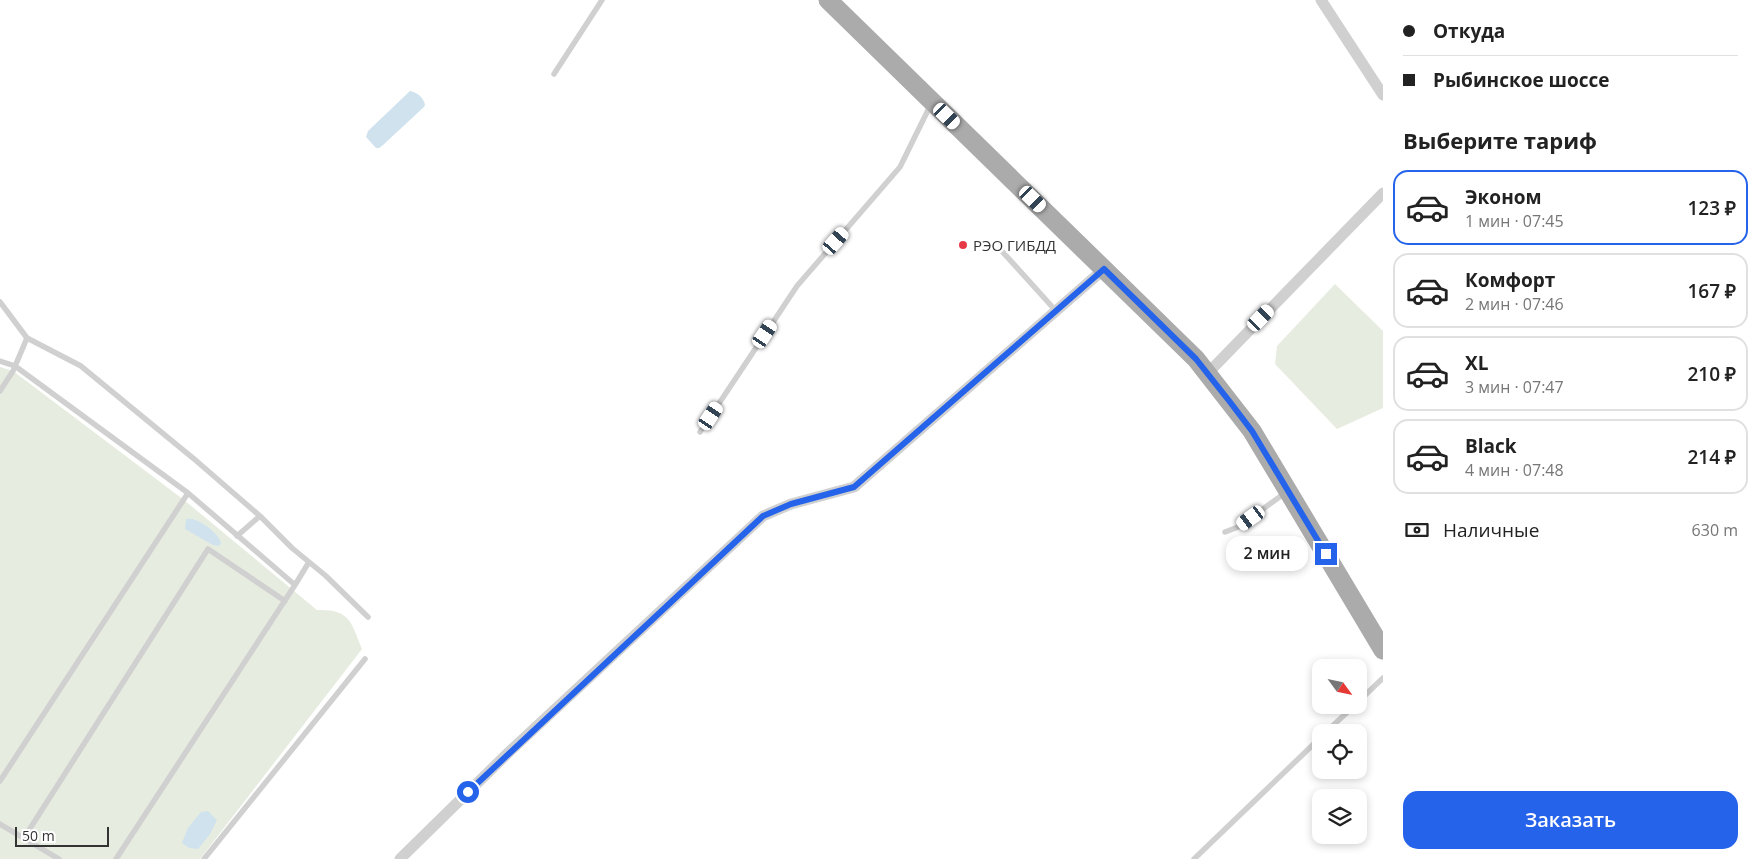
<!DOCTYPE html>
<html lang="ru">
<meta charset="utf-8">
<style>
:root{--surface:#fff;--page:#f2f2f2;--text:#222;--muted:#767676;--line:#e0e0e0;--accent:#2563eb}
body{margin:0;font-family:"Open Sans",sans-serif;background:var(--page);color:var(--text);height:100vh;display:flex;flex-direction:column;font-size:19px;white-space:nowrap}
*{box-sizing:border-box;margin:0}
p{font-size:16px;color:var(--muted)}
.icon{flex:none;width:28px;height:28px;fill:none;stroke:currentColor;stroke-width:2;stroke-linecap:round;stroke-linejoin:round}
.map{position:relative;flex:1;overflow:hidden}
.panel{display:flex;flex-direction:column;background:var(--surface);width:375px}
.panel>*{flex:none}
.top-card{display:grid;align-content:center;height:110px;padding:0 20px;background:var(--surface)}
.needle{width:32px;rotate:123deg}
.fabs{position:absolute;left:1312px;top:659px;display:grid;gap:10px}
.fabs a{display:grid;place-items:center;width:55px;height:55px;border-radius:10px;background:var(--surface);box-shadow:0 2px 8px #0003;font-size:25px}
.scale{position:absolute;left:15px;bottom:12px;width:94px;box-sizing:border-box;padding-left:5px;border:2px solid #333;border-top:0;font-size:14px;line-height:18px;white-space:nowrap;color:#333;-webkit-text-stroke:4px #fff;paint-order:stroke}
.end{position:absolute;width:22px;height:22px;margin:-11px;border:6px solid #2563eb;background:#fff;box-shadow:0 0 0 2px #fff}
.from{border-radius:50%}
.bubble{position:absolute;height:35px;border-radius:15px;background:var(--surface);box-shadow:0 2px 8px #0003;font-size:16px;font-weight:600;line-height:35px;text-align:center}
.car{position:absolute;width:15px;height:30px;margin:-15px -8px;border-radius:6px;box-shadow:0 0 4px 1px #0007;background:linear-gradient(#fff 24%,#345 0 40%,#fff 0 76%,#345 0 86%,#fff 0)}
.top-card b{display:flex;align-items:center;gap:18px;height:48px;font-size:19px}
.top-card b+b{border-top:1px solid var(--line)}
.top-card i{width:12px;height:12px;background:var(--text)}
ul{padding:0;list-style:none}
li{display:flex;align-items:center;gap:15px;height:75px;margin:0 10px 8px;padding:0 10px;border:2px solid var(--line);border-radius:15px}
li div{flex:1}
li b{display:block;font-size:19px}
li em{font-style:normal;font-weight:600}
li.selected{border-color:var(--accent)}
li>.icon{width:45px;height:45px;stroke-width:1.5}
h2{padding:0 20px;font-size:22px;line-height:60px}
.pay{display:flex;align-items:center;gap:12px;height:55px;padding:0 20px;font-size:19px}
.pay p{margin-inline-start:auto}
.cta{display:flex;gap:10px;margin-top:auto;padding:10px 20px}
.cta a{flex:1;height:58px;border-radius:15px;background:var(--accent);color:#fff;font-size:20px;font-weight:600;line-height:58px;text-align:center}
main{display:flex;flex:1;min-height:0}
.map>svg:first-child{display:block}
</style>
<main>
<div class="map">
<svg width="1383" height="859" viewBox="0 0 1383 859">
<rect width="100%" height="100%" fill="#fff"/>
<path fill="#e6ecdf" d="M1335,284L1383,331V408L1337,429L1275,364L1277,346Z
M0,367L13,371L184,500L317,610C350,609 351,622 362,649L200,859H0Z"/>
<path fill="#cfe2ee" d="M410,91C417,92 424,98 425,105L424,107L383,145L379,148H376L366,137L368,131Z
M186,519C197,517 218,532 221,543L219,546L213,545L185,529Z
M208,811L217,820L210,834L198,849L189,848L182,843L188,828L201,812Z"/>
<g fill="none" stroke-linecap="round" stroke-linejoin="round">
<path stroke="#d0d0d0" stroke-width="5.5" d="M554,74L602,0
M1000,249L1056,311
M0,302L27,338L81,366L193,458L260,516L292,548L326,576L368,617
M0,361L15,366L188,493L295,585L116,859
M0,391L13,371L27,338
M700,432L797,286L900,167L931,104
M1225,532L1238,527L1285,493
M237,536L260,516
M295,585L309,562
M1359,701L1383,678
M1326,732L1355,705
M0,781L188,493
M0,824L59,859
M24,838L208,549L285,601
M204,859L365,659
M1194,859L1321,737"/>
<path stroke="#d0d0d0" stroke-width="11" d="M1321,0L1383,95
M1207,374L1383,193
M400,859L509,752L763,516L791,504L854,487L1104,269"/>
<path stroke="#ababab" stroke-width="19" d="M828,0L1196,359L1252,431L1383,650"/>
</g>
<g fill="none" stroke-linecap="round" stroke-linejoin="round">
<path stroke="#2563eb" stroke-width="6" d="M468,792L763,516L791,504L854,487L1104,269L1196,359L1230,402L1252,431L1326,554"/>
</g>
<circle fill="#e63946" stroke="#fff" stroke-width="2" cx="963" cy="245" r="5"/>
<g text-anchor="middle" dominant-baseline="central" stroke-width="5" stroke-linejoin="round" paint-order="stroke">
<g font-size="15" fill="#333" stroke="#fff" text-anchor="start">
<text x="973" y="245">РЭО ГИБДД</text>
</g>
</g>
</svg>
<div class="fabs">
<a><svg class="needle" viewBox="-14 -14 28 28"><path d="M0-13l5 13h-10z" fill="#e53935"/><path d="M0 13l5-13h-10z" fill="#767676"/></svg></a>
<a><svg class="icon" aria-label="locate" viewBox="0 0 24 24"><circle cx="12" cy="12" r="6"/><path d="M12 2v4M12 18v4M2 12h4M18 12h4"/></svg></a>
<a><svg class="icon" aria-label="layers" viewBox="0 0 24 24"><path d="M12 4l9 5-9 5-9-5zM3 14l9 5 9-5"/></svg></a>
</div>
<div class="scale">50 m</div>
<i class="end from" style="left:468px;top:792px"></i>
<i class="end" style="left:1326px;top:554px"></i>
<div class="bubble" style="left:1226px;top:536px;width:82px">2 мин</div>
<i class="car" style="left:947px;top:116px;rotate:134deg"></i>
<i class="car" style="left:1033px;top:199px;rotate:134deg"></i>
<i class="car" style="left:836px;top:241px;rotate:41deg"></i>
<i class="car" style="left:1261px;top:318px;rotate:44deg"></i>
<i class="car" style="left:765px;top:334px;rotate:34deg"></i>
<i class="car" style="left:711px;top:416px;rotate:34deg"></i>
<i class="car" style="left:1251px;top:518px;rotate:234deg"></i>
</div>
<section class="panel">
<div class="top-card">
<b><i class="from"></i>Откуда</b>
<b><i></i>Рыбинское шоссе</b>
</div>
<h2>Выберите тариф</h2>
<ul>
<li class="selected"><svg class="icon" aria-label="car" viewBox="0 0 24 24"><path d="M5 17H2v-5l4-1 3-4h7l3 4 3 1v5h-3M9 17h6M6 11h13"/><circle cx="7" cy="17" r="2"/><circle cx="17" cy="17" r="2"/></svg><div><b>Эконом</b><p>1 мин · 07:45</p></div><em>123 ₽</em></li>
<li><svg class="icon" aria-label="car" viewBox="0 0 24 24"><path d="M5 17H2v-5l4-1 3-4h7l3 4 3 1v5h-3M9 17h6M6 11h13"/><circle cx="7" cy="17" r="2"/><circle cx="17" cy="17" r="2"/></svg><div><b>Комфорт</b><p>2 мин · 07:46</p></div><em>167 ₽</em></li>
<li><svg class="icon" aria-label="car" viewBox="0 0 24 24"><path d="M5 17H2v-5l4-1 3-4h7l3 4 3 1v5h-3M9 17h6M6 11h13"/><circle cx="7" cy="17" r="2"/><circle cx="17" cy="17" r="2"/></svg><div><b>XL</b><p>3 мин · 07:47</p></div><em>210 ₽</em></li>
<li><svg class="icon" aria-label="car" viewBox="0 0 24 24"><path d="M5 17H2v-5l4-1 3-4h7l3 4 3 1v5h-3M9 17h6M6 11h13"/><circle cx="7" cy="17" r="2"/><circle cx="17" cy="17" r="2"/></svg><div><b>Black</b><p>4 мин · 07:48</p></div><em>214 ₽</em></li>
</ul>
<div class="pay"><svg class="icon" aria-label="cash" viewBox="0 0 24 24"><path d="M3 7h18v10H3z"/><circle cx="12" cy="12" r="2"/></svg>Наличные<p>630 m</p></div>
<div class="cta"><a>Заказать</a></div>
</section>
</main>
